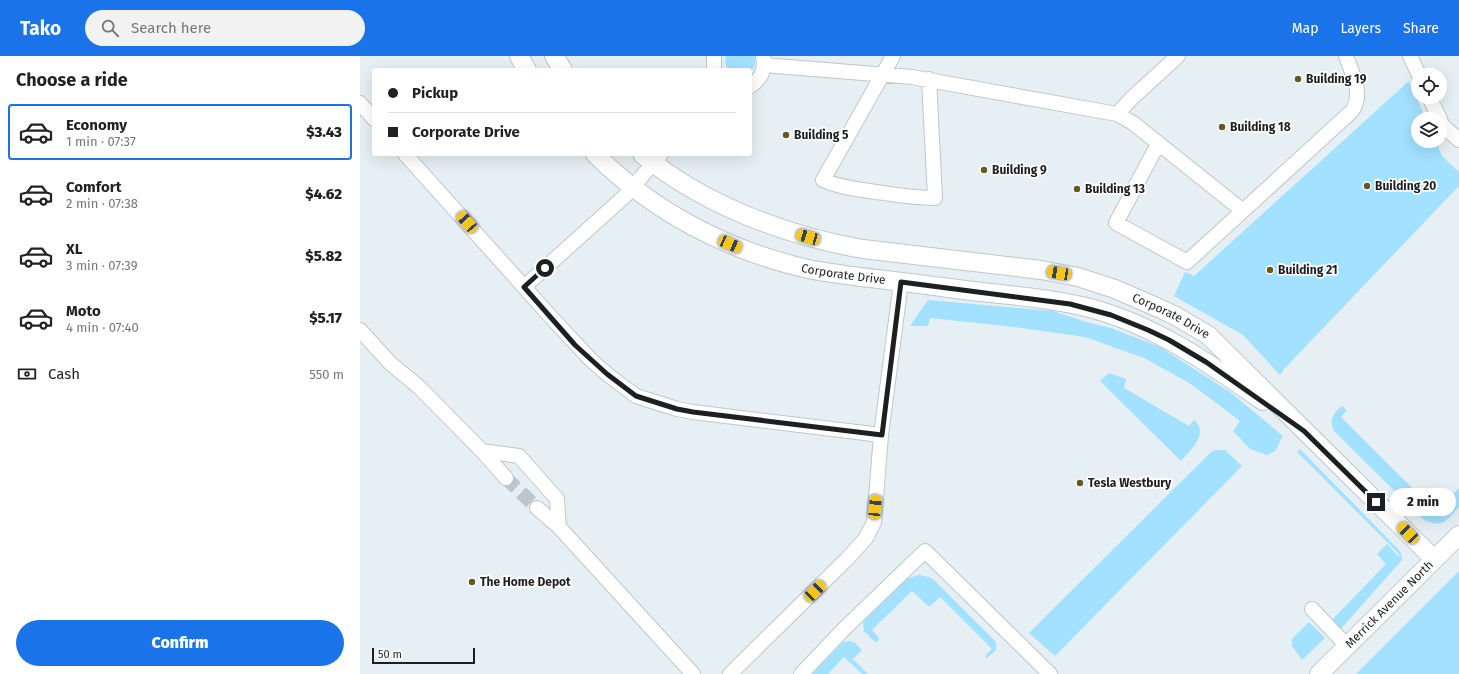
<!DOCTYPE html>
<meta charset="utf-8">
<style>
:root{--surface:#fff;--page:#f2f2f2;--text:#222;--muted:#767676;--line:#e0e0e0;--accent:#1a73e8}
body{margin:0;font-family:"Fira Sans",sans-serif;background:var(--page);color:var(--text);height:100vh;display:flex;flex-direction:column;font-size:15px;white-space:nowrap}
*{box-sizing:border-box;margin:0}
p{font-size:13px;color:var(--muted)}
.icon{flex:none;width:22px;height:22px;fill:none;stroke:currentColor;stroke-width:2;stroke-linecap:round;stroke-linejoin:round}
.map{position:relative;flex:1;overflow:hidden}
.sheet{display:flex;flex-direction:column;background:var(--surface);width:360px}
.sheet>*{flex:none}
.top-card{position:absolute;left:12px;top:12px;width:380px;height:88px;border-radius:4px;box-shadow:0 4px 16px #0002;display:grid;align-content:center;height:88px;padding:0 16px;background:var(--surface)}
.tools{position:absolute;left:1051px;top:12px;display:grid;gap:8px}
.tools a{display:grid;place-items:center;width:36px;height:36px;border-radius:50%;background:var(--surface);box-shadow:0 4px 16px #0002;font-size:20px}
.scale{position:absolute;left:12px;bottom:10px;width:103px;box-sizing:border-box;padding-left:4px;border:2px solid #1d2022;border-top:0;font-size:11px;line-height:14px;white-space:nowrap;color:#1d2022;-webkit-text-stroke:3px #fff;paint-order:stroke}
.end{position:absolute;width:18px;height:18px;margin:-9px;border:5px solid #1d2022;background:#fff;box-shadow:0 0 0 2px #fff}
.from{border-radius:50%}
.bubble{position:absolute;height:28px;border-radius:14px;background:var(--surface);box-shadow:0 4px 16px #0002;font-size:13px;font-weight:800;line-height:28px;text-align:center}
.car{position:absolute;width:12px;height:24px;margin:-12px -6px;border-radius:5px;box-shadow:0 0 3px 1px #0007;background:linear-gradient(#f5c518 24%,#345 0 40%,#f5c518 0 76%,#345 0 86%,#f5c518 0)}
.top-card b{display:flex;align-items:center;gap:14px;height:38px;font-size:15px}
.top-card b+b{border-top:1px solid var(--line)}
.top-card i{width:10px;height:10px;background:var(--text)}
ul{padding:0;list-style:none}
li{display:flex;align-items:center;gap:12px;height:56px;margin:0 8px 6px;padding:0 8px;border:2px solid transparent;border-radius:4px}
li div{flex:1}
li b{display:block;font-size:15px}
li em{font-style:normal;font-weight:800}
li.on{border-color:var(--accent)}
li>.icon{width:36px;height:36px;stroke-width:1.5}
h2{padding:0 16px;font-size:18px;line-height:48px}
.pay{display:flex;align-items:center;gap:10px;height:44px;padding:0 16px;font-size:15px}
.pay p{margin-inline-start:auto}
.cta{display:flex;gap:8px;margin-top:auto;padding:8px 16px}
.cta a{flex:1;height:46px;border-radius:24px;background:var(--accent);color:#fff;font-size:16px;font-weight:800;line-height:46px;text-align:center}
header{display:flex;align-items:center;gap:24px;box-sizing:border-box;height:56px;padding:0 20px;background:var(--accent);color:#fff}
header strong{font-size:19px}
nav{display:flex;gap:22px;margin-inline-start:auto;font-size:14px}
.search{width:280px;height:36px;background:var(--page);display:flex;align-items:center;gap:10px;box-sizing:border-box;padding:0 14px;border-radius:22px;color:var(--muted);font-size:15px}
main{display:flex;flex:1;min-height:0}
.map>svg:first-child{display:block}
</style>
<header>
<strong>Tako</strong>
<div class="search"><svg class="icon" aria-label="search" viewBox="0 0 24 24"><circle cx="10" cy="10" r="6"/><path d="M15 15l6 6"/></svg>Search here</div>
<nav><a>Map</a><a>Layers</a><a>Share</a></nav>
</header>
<main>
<section class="sheet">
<h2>Choose a ride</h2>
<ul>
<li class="on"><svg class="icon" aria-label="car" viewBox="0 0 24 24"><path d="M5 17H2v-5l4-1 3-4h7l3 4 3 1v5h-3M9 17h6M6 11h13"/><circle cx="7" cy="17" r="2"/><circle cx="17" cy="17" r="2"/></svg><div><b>Economy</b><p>1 min · 07:37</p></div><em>$3.43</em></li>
<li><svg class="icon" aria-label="car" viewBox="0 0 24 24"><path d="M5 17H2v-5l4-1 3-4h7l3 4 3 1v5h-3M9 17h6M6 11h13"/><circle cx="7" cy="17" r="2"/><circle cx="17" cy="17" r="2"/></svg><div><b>Comfort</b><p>2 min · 07:38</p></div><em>$4.62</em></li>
<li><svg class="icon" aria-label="car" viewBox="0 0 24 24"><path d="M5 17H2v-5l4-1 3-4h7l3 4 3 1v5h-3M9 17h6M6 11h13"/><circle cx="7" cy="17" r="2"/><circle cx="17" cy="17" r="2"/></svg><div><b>XL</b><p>3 min · 07:39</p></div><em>$5.82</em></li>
<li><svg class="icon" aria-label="car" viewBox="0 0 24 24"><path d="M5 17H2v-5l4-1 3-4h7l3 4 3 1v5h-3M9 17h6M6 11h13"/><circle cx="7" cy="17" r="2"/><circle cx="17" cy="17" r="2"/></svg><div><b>Moto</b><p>4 min · 07:40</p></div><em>$5.17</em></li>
</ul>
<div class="pay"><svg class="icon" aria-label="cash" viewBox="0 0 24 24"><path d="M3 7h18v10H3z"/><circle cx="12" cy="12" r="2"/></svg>Cash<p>550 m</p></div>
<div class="cta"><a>Confirm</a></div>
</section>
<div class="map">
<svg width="1099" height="618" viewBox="0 0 1099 618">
<rect width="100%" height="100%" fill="#e6eff3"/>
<path fill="#a2e1ff" d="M366,0H395V9L390,17V14H368L365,7Z
M1049,25L1066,63H1058V85H1076L1082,100L1099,116V130L924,313L920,319L883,279L814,240L825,216L834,220Z
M568,244L693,255L726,266L751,272L800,291L825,307L870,336L923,380L915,395L907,399L890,393L873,375L880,365L831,328L784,302L750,290L725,281L654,271L570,262L568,270H550Z
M749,317L766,323L764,332L829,370L834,364C850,377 830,395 821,405L740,325Z
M982,350L987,354L981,361L1067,447L1079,435L1088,443L1099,432V451C1086,464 1083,473 1064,464L974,375C969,364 973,357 982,350Z
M940,393L1038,493L1041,497L1042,504L979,575L970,566L1026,508L1017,498L1027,488L1039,501V498L937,396Z
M857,394H865L882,410L695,600L669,577L851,396Z
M1099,515V618H996Z
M559,519L569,521L574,524L636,586V594L627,602L625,600L632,593L580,541L570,550H568L552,535L512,574L519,582L518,585L515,586L504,575L503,566L544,524L552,521Z
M949,566L965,582L942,604L932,590V583Z
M490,585L495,587L502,594L491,605L494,604L508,618H502L484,601L468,618H452L483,586Z"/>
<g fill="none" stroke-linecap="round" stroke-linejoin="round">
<path stroke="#bec6c9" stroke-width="14" stroke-dasharray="14 7" stroke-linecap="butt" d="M146,422L177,452"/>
<g stroke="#bec7cb" stroke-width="16">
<path id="minor" d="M354,0V14
M533,0L463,124C480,132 498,133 516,136C536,139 555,142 575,142L569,23
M1050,0L1059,19
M404,9L552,21L757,58L773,67L883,155
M390,30C401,24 406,13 403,0
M1069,41L1080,63
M0,47L14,63
M757,58L772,42L818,0
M1080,64L1083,70L1099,84
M798,88L756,167L827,206L992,55C1004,38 992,18 986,0
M45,98L190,260L231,304L247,318L276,340L317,353L333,356L521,379
M164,231L265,140L301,98
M0,274L31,308L59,331L122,395L159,400L197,443L199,471
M122,395L146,422
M177,452L199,471L333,618
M952,553L987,590
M370,618L487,503L506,482L514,466L521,379L541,226
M441,618L486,571L565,495L690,618"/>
</g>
<g stroke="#bec7cb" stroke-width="20">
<g id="major">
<path d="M159,0L167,14"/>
<path d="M194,0L203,14"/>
<path id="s1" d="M235,98C292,155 368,195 448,213C479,219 510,222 542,226C568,229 595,233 621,236C658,240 694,243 730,252C794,269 849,307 903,345"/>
<path id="s2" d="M282,98C342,148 426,180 503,193L681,214L718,221L755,233L794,250L814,259L848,279L1074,503"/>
<path id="s3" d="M959,618L1099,479"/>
</g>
</g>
<use href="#minor" stroke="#fff" stroke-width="14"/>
<use href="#major" stroke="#fff" stroke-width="18"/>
</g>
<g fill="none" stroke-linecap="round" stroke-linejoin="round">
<path stroke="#1d2022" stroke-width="5" d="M185,212L164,231L215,289L247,318L276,340L317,353L333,356L522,379L541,226L710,248L751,259L788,274L809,284L846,306L944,375L1016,446"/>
</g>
<g fill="#665825" stroke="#fff" stroke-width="1.5">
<circle cx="938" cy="23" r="4"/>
<circle cx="862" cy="71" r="4"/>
<circle cx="426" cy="79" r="4"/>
<circle cx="624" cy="114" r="4"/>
<circle cx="1007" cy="130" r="4"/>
<circle cx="717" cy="133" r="4"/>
<circle cx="910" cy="214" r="4"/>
<circle cx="720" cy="427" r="4"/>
<circle cx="112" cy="526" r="4"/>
</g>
<g text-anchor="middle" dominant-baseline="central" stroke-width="3.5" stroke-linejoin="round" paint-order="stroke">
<g font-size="12" font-weight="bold" fill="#1d2022" stroke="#fff" text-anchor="start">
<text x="946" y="23">Building 19</text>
<text x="870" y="71">Building 18</text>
<text x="434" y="79">Building 5</text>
<text x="632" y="114">Building 9</text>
<text x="1015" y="130">Building 20</text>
<text x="725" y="133">Building 13</text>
<text x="918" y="214">Building 21</text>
<text x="728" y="427">Tesla Westbury</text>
<text x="120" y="526">The Home Depot</text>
</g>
<g font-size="12" fill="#1d2022" stroke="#fff">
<text stroke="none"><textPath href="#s1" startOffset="281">Corporate Drive</textPath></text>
<text stroke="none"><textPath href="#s2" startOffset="561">Corporate Drive</textPath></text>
<text stroke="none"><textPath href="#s3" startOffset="99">Merrick Avenue North</textPath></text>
</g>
</g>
</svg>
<div class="tools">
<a><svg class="icon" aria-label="locate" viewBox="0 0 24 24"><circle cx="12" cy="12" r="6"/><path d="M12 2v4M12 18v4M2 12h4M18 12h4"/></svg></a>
<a><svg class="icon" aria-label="layers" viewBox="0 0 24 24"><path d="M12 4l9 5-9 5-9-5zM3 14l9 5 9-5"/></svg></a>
</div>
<div class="scale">50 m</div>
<i class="end from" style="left:185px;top:212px"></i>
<i class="end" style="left:1016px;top:446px"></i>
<div class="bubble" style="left:1030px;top:432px;width:66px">2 min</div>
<i class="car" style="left:107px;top:166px;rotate:318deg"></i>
<i class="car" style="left:448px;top:181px;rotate:286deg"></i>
<i class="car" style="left:370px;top:188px;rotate:114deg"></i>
<i class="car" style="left:699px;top:217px;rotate:279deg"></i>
<i class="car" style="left:515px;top:451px;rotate:5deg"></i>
<i class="car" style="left:1048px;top:477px;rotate:315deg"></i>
<i class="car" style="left:455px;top:535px;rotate:46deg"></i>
<div class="top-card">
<b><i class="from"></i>Pickup</b>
<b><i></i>Corporate Drive</b>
</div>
</div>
</main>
